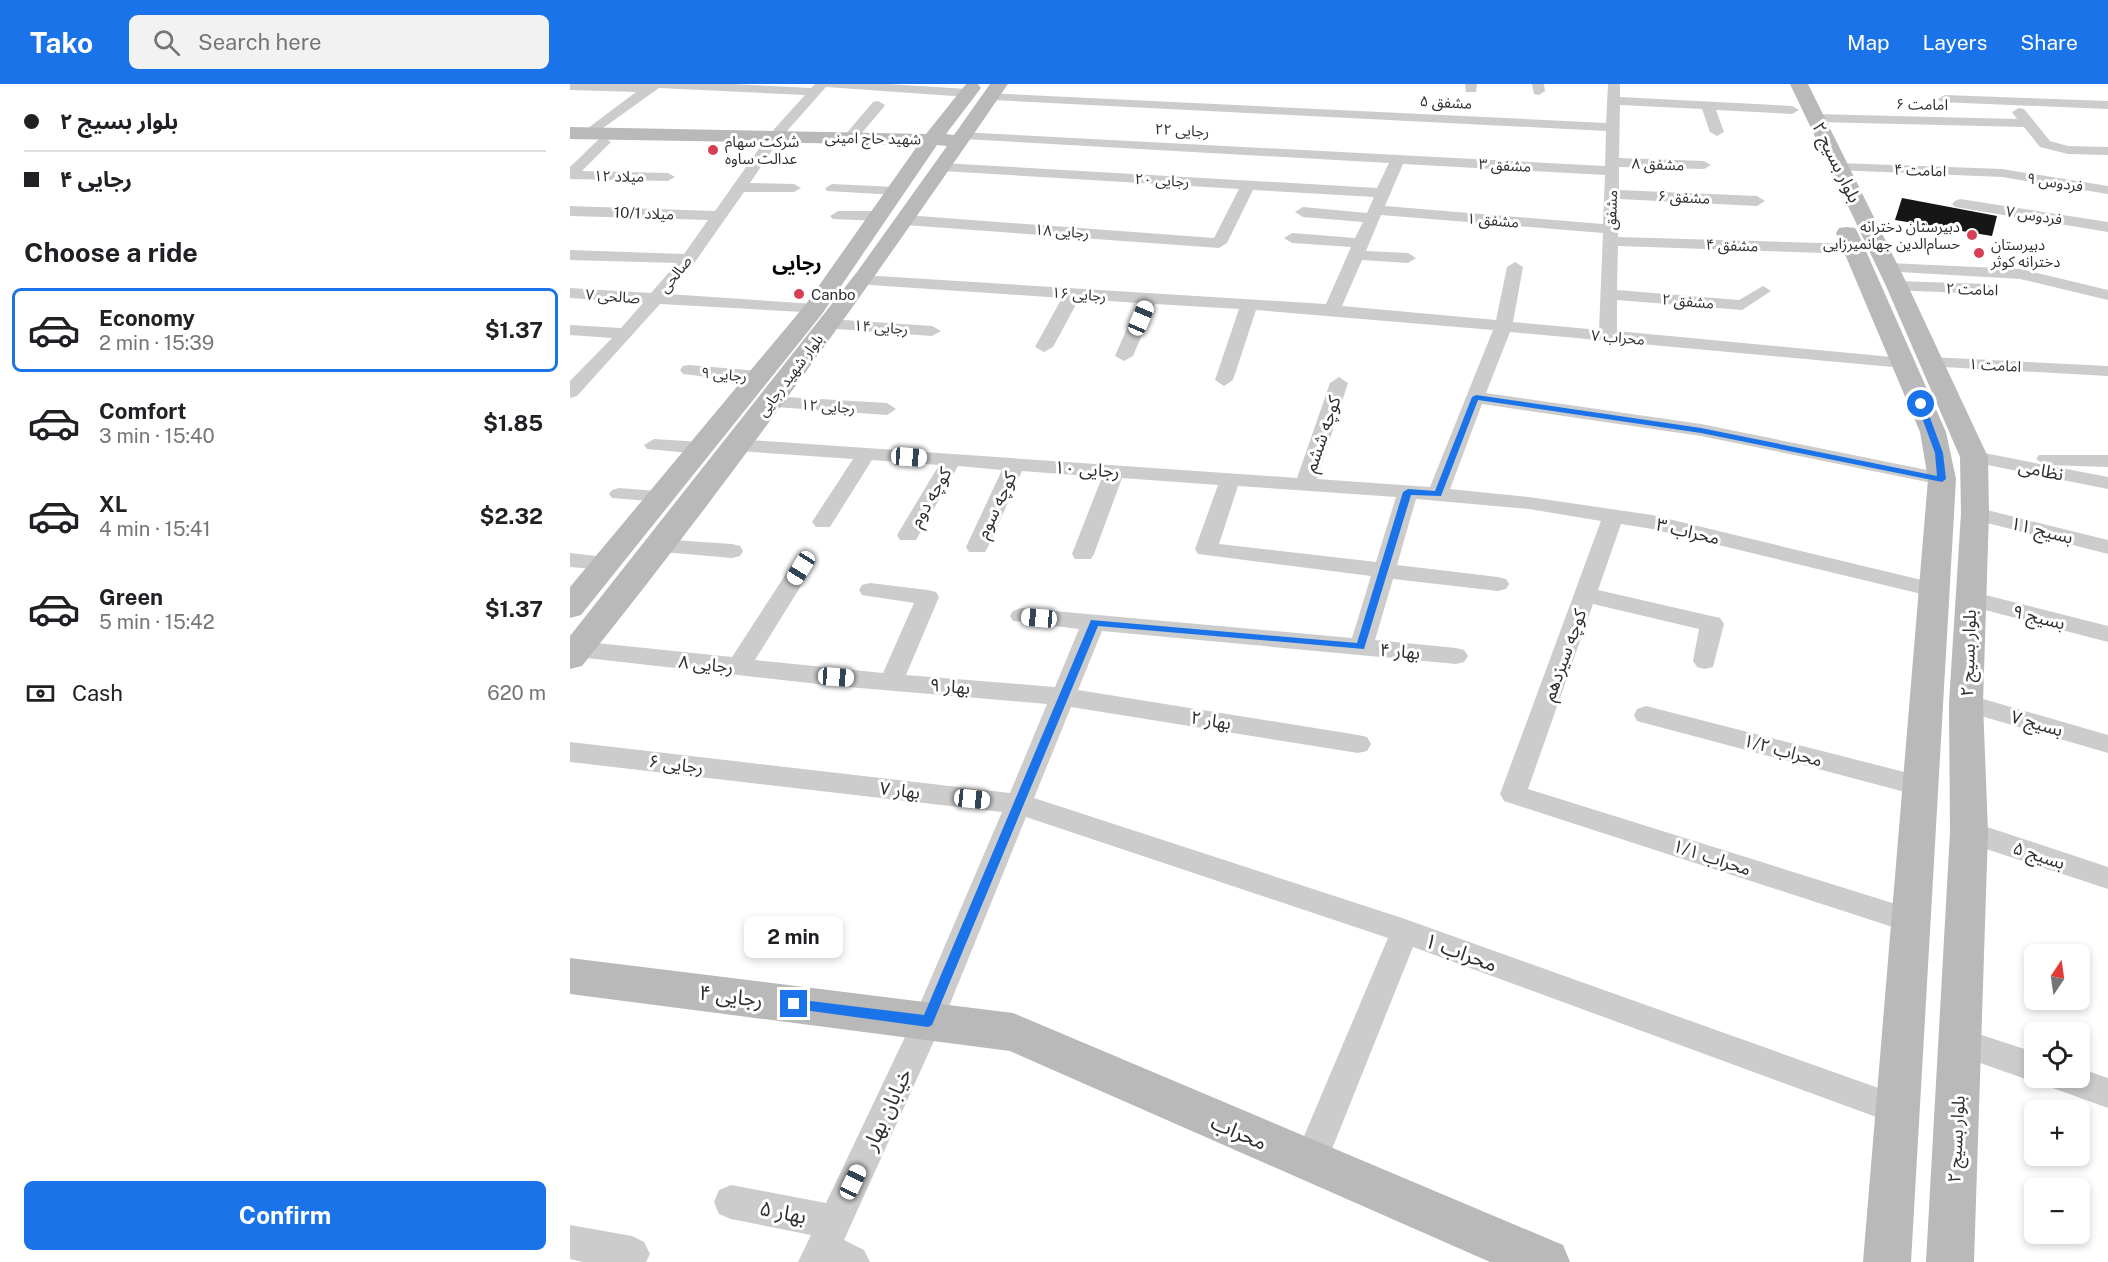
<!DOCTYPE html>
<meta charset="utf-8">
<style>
:root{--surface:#fff;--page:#f2f2f2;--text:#202124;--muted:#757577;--line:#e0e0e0;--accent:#1a73e8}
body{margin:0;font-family:"Public Sans","Noto Sans Arabic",sans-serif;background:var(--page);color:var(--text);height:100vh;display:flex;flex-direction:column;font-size:22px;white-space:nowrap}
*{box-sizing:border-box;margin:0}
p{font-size:20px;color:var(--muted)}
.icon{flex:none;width:33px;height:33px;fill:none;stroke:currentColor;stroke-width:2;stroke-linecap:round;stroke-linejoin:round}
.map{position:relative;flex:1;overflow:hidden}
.drawer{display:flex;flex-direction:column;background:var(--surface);width:570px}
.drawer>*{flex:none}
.banner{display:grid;align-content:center;height:132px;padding:0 24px;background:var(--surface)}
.needle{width:39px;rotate:13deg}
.controls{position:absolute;left:1454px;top:860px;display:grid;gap:12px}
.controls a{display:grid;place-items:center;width:66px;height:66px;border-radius:9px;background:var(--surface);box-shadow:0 3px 9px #0003;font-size:30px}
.end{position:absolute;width:27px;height:27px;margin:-14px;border:8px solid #1a73e8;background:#fff;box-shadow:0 0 0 3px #fff}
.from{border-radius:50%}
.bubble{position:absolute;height:42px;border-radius:9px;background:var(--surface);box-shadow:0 3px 9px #0003;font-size:20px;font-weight:700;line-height:42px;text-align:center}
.car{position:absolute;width:18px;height:36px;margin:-18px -9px;border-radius:8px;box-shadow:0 0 4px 2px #0007;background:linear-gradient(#fff 24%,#345 0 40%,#fff 0 76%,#345 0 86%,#fff 0)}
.banner b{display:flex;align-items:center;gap:21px;height:57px;font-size:22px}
.banner b+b{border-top:2px solid var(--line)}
.banner i{width:15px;height:15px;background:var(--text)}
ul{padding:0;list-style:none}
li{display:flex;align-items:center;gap:18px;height:84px;margin:0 12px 9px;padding:0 12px;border:3px solid transparent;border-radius:9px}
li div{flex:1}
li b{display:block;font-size:22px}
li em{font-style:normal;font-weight:700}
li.current{border-color:var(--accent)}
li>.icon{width:54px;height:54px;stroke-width:1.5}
h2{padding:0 24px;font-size:27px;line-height:72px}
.pay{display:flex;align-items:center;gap:15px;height:66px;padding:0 24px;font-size:22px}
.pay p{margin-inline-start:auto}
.button{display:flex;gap:12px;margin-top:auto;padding:12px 24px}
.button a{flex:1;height:69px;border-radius:9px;background:var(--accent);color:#fff;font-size:24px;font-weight:700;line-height:69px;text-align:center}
header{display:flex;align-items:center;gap:36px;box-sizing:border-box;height:84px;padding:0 30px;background:var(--accent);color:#fff}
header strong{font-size:28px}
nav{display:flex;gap:33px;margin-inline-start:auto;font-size:21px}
.search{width:420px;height:54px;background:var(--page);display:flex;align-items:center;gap:15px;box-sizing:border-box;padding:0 21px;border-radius:9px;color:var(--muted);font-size:22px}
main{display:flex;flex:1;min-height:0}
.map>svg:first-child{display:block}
</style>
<header>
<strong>Tako</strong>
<div class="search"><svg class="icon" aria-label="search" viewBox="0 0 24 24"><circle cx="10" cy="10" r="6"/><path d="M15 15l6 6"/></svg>Search here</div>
<nav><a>Map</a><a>Layers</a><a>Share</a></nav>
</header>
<main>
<section class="drawer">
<div class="banner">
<b><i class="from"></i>بلوار بسیج ۲</b>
<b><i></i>رجایی ۴</b>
</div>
<h2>Choose a ride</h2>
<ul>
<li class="current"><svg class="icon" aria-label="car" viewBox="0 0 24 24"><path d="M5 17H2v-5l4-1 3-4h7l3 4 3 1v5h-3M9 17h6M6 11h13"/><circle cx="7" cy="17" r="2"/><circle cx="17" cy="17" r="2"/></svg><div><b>Economy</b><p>2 min · 15:39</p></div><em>$1.37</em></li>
<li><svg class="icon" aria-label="car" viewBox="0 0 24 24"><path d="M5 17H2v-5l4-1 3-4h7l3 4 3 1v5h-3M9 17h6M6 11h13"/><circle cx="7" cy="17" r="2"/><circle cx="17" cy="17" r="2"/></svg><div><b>Comfort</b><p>3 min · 15:40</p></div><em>$1.85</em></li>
<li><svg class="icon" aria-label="car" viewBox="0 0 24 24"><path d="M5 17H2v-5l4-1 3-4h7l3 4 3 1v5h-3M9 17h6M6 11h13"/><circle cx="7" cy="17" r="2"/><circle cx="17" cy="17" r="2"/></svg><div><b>XL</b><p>4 min · 15:41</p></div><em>$2.32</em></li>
<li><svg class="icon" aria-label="car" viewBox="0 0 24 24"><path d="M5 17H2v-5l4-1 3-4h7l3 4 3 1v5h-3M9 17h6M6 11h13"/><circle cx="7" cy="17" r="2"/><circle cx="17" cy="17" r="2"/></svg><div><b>Green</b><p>5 min · 15:42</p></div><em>$1.37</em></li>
</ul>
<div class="pay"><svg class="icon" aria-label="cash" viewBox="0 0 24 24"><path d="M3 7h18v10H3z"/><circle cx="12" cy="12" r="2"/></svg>Cash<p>620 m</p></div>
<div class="button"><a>Confirm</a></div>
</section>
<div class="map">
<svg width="1538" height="1178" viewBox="0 0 1538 1178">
<rect width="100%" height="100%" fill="#fff"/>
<path fill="#161616" d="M1332,114L1427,132L1422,152L1325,136Z"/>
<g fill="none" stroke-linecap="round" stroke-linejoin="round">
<path fill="#ccc" fill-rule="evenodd" d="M0,0H162L241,4L245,0H318L398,5L404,9L398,13L256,3L209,56L204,57L197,53L235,11L89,4L19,54L14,53V47L66,8L0,6Z
M895,0H907L906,8H896Z
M962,0H974L975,7L969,11L964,10Z
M1038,0H1050V13L1222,22L1229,26L1222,30L1146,26L1154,48L1147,52L1140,48L1132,25L1050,21L1049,74L1134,77L1141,81L1134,85L1049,83V106L1187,112L1195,117L1187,122L1049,115L1048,153L1284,160L1292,165L1284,170L1048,162L1047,206L1169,216L1193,202L1201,207L1172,226L1047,216V247L1333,274L1342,279L1333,284L940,248L916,309L1131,340L1372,389L1379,391L1382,395L1379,399L1372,401L1131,352L912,320L880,405L959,413L1082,431L1364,499L1372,501L1375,506L1372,511L1364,513L1082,445L1051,440L1028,506L1150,534L1154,540L1143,583L1135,585L1127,583L1123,577L1129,545L1023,520L958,705L1351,828L1355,837L1351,846L1341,849L934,717L930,710L1031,437L959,425L846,415L827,481L928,493L936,495L939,500L936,505L928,507L823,495L805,556L886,564L894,566L898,572L894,578L886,580L532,547L508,606L788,651L797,653L801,660L797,667L788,669L501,623L464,714L835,835L1328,1011L1339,1015L1344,1026L1339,1037L1328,1041L843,863L752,1090L740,1094L728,1090L723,1078L818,854L456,733L373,937L274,1156L294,1166L300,1178H228L241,1151L161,1135L149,1130L144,1118L149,1106L161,1101L256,1119L344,934L432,728L0,678V658L440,709L477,620L266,602L7,573L0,571V559L7,557L162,573L223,479H239L242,484L185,576L313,589L344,519L292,511L289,506L292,501L300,499L358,506L366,508L369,513L336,591L485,603L509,545L443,537L440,532L443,527L451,524L782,554L801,492L628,470L625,465L648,401L552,394L524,470L521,475H505L502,470L532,393L452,387L418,463L415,468H399L396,463L432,386L388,382L346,456H330L327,451L369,381L302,376L260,443H246L242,438L283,375L167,367L157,361L160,357L167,355L727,394L760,299L769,293L778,299L747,395L860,403L923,246L686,226L663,296L654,302L645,296L669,225L585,220L563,272L554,277L545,272L568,219L509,215L483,263L474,268L465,263L492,214L286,200L284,196L292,191L756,220L781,163L722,159L714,154L722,149L785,154L793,138L733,133L725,128L733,123L797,129L804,113L683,106L657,159L649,164L335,141L327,136L335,131L644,154L669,105L372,87L365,83L372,79L807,104L819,79L394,55L389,54V48L1035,82L1036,47L422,16L415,12L417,9L1036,39ZM833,80L1035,91L1033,140L815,122ZM811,131L1033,149L1029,246L943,238L953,183L945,178L937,183L926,236L772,222L792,176L838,179L846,174L838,169L796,167ZM668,402L826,413L806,478L649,460Z
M1375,11L1538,17V25L1370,18L1368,15Z
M308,17L315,21L313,24L285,57H275V51L303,18Z
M1449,24L1454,25L1480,57L1498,62L1538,63V71L1498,70L1470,63L1454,43L1245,38L1238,34L1245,30L1447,35L1442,28Z
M34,54L41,58L12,87L98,89L105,93L98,97L0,95V83L29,55Z
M198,58L205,62L180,99L224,100L231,104L224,108H174L125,178L98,210L244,220L253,225L250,229L90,220L7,312L0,314V297L42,254L0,251V241L51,244L73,219L0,214V204L81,209L107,179L0,176V166L114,170L138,136L0,132V122L145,127L193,59Z
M1269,79L1432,85L1538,102V110L1432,93L1264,86L1262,83L1264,80Z
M262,100L326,103L333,107L326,111L257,107L255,104Z
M1390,115L1538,138V148L1385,123L1382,120L1385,117Z
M268,127H309L317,132L309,137L263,135L260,132Z
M1318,179L1450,185L1538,206V216L1450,195L1312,187L1310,184Z
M1327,197L1417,200L1425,205L1417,210L1321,206L1319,202Z
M259,235L362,242L371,247L362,252L253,244L250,240Z
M1361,273L1538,282V292L1355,282L1352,278Z
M119,281L189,287L198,293L189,299L113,290L110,286L113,282Z
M199,312L317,319L326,325L317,331L192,322L190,318Z
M84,355L131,358L138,360L141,364L138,368L131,370L77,365L74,361Z
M1404,367L1475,381L1466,375L1469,371H1538V383L1476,381L1538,393V405L1397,377L1394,373L1397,369Z
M49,404L98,408L101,412L98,416L91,418L42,414L39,410L42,406Z
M1405,423L1538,456V470L1398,434L1395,429L1398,424Z
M89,455L162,460L170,462L173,467L170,472L162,474L81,467L78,462L81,457Z
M0,469L44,474L47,479L44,484L36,486L0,483Z
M1400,507L1538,542V558L1392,520L1389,515L1392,510Z
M1396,610L1538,651V669L1387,625L1384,619L1387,613Z
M1076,622L1350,692L1359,695L1363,702L1359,709L1350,712L1067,637L1064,631L1067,625Z
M1399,737L1538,783V805L1389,756L1385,748L1389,740Z
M1390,944L1464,968V993H1509V984L1538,994V1024L1480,1003L1475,993L1464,998L1379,968L1374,958L1379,948Z
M0,1141L62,1152L74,1158L80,1170L76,1178H13L0,1175Z"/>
<path fill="#b9b9b9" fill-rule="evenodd" d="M396,0H408L411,4L376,50L384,51L420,0H438C302,199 162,395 12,582L0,585V552L287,188L377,62L367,61L252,230L11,531L0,534V503L236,220L348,61L0,55V43L356,50Z
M1220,0H1238L1338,202L1418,373L1419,429L1413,619L1418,748L1404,1178H1356L1380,748L1379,619L1391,429L1390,373L1316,202Z
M1277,143L1285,144L1288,149L1376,348L1386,395L1341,1178H1293L1358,395L1350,348L1266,149L1269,144Z
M0,874L443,929L993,1161L1000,1178H920L440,967L0,910Z"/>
</g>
<path fill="#1a73e8" d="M906,311L1131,344L1367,392L1365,369L1347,320L1351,318L1355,320L1373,369L1376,395L1372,398L1131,349L908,316L871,412L841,411L794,565L528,542L362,941L358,943L219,924L217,920L224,915L354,931L521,536L787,559L833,408L838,405L865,407L902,313Z"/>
<g fill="#d83f55" stroke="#fff" stroke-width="2">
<circle cx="143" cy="66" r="6"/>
<circle cx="1402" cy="151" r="6"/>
<circle cx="1409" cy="169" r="6"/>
<circle cx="229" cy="210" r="6"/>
</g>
<g text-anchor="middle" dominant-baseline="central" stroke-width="6" stroke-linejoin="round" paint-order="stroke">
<g font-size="15" fill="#2f2f2f" stroke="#fff">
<text transform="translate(876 18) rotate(3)">مشفق ۵</text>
<text transform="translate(1352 20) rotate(1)">امامت ۶</text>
<text transform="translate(612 46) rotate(3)">رجایی ۲۲</text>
<text transform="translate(303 54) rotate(1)">شهید حاج امینی</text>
<text transform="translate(1088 80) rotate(2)">مشفق ۸</text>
<text transform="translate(935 81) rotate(3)">مشفق ۳</text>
<text transform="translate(1350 86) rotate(2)">امامت ۴</text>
<text transform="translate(49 92) rotate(1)">میلاد ۱۲</text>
<text transform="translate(592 96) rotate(3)">رجایی ۲۰</text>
<text transform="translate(1485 98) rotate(9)">فردوس ۹</text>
<text transform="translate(1114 113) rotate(3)">مشفق ۶</text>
<text transform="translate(1041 126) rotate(-88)">مشفق</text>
<text transform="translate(74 129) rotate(2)">میلاد 10/1</text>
<text transform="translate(1464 131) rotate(9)">فردوس ۷</text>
<text transform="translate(923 136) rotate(5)">مشفق ۱</text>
<text transform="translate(492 147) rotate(4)">رجایی ۱۸</text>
<text transform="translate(1162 161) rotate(2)">مشفق ۴</text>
<text transform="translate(105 190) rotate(-51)">صالحی</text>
<text transform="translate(1402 205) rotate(2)">امامت ۲</text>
<text transform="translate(509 210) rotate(4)">رجایی ۱۶</text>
<text transform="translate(43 212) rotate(4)">صالحی ۷</text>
<text transform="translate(1118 217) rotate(5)">مشفق ۲</text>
<text transform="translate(311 243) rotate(4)">رجایی ۱۴</text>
<text transform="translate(1048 253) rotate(5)">محراب ۷</text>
<text transform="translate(1425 281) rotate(3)">امامت ۱</text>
<text transform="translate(154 290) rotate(5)">رجایی ۹</text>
<text transform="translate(220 291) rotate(-53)">بلوار شهید رجایی</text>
<text transform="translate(258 322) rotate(4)">رجایی ۱۲</text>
</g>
<g font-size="15" fill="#2f2f2f" stroke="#fff" text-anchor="start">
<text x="155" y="57">شرکت سهام<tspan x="155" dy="17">عدالت ساوه</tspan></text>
<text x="1390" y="142" text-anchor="end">دبیرستان دخترانه<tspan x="1390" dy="17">حسام‌الدین جهانمیرزایی</tspan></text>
<text x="1421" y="160">دبیرستان<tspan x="1421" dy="17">دخترانه کوثر</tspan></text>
<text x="241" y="210">Canbo</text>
</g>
<g font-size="18" fill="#2f2f2f" stroke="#fff">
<text transform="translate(1267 78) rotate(64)">بلوار بسیج ۲</text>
<text transform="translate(752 350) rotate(-71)">کوچه ششم</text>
<text transform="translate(517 385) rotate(4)">رجایی ۱۰</text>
<text transform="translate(1471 386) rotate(11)">نظامی</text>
<text transform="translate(360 413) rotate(-60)">کوچه دوم</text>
<text transform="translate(426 421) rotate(-65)">کوچه سوم</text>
<text transform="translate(1472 446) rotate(14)">۱۱ بسیج</text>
<text transform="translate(1118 447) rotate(13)">محراب ۳</text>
<text transform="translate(1469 533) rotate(14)">۹ بسیج</text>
<text transform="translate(830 567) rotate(5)">بهار ۴</text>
<text transform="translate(1398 569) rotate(-88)">بلوار بسیج ۲</text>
<text transform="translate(994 571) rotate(-70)">کوچه سیزدهم</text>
<text transform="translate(136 580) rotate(6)">رجایی ۸</text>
<text transform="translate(380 602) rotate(5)">بهار ۹</text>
<text transform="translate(641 636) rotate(9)">بهار ۲</text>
<text transform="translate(1467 639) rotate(16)">۷ بسیج</text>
<text transform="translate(1213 666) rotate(15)">محراب ۱/۲</text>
<text transform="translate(106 680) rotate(7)">رجایی ۶</text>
<text transform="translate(330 706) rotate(7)">بهار ۷</text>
<text transform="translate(1469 771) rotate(18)">۵ بسیج</text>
<text transform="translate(1142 773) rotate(18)">محراب ۱/۱</text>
<text transform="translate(1386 1055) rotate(-87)">بلوار بسیج ۲</text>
</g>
<g font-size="20" font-weight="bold" fill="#000" stroke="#fff">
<text x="227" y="179">رجایی</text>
</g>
<g font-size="21" fill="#2f2f2f" stroke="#fff">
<text transform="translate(891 868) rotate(20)">محراب ۱</text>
<text transform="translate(161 912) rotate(7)">رجایی ۴</text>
<text transform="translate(317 1025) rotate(-65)">خیابان بهار</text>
<text transform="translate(669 1048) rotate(23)">محراب</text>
<text transform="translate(213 1128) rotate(11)">بهار ۵</text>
</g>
</g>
</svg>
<div class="controls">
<a><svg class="needle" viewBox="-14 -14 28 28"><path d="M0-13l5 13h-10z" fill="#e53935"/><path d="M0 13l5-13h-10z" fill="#757577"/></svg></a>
<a><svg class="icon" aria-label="locate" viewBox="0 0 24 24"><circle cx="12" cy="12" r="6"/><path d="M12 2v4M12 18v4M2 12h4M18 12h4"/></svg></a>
<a>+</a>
<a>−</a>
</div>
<i class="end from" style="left:1351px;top:320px"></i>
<i class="end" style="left:224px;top:920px"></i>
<div class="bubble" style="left:174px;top:832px;width:99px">2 min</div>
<i class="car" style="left:571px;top:234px;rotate:23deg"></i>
<i class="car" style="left:339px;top:373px;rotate:94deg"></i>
<i class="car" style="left:231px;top:484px;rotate:212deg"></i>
<i class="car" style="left:469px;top:534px;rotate:275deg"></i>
<i class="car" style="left:266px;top:593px;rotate:94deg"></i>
<i class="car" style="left:402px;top:715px;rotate:96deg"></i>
<i class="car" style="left:283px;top:1098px;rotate:25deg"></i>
</div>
</main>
